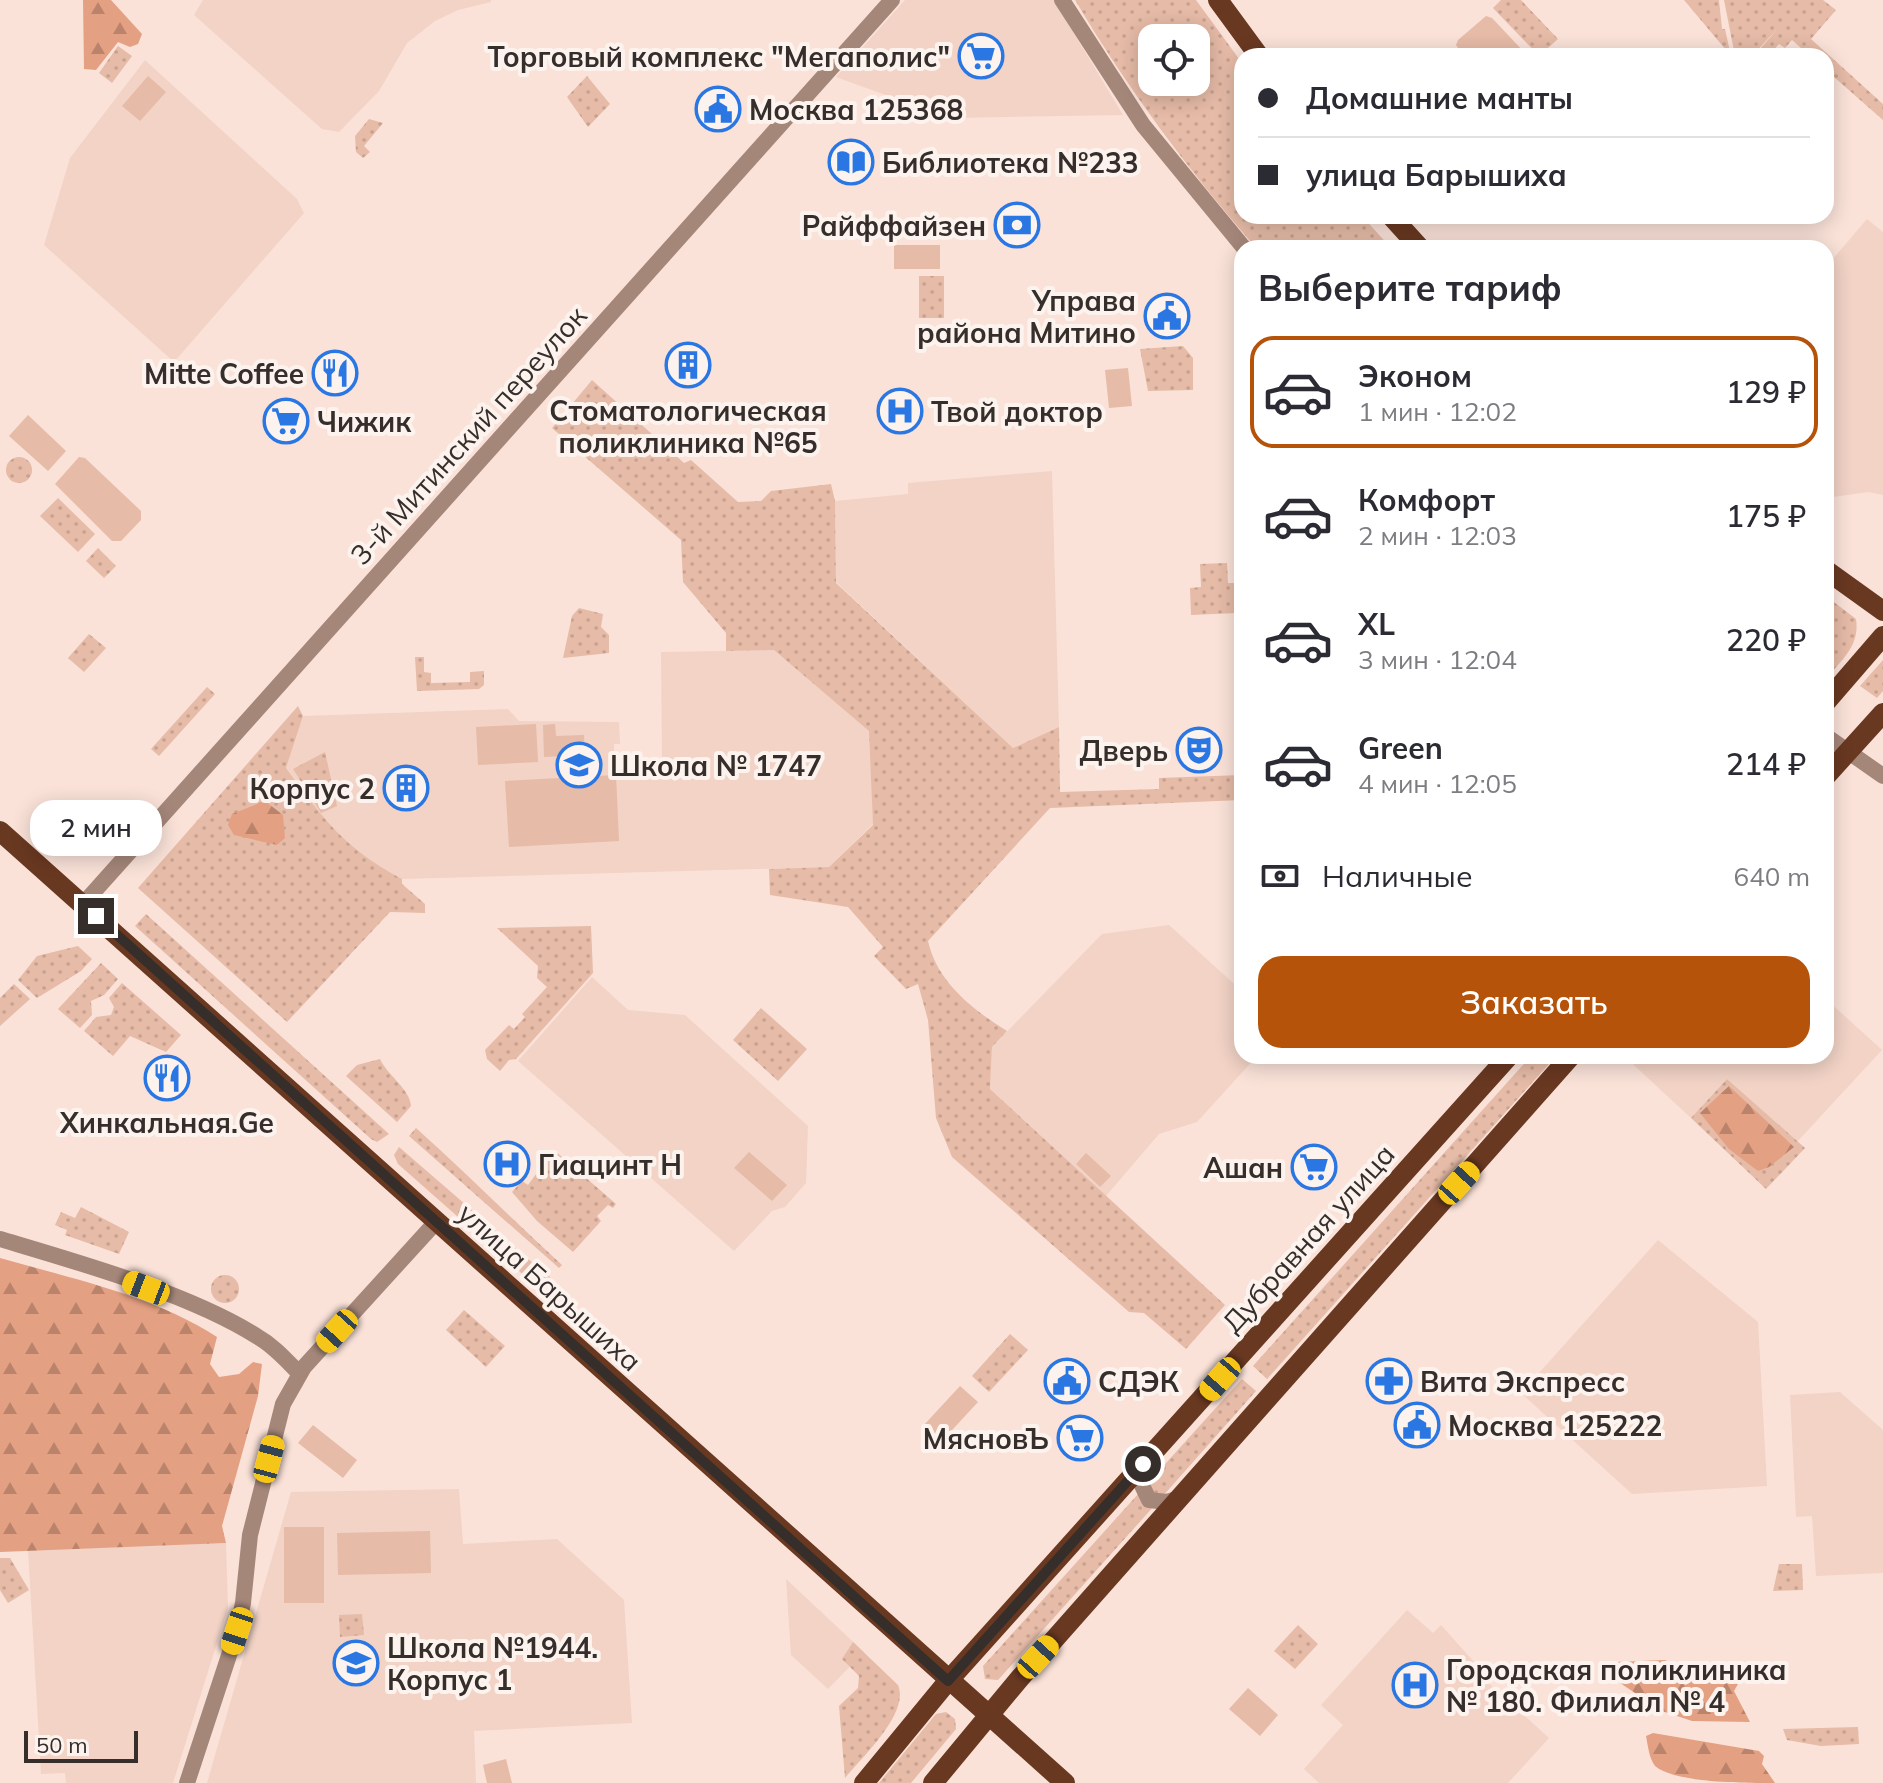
<!DOCTYPE html>
<html lang="ru">
<meta charset="utf-8">
<style>
:root{--surface:#fff;--page:#f2f2f3;--text:#2b2b33;--muted:#7c7c81;--line:#e1e1e2;--accent:#b45309}
body{margin:0;font-family:Mulish,sans-serif;background:var(--page);color:var(--text);height:100vh;display:flex;flex-direction:column;font-size:30px;white-space:nowrap}
*{box-sizing:border-box;margin:0}
p{font-size:26px;color:var(--muted)}
.icon{flex:none;width:44px;height:44px;fill:none;stroke:currentColor;stroke-width:2;stroke-linecap:round;stroke-linejoin:round}
.map{position:relative;flex:1;overflow:hidden}
.panel{position:absolute;left:1234px;top:240px;width:600px;height:824px;display:flex;flex-direction:column;background:var(--surface);border-radius:24px;box-shadow:0 4px 20px #0003}
.panel>*{flex:none}
.top-card{position:absolute;left:1234px;top:48px;width:600px;height:176px;border-radius:24px;box-shadow:0 4px 20px #0003;display:grid;align-content:center;height:176px;padding:0 24px;background:var(--surface)}
.buttons{position:absolute;left:1138px;top:24px;display:grid;gap:16px}
.buttons a{display:grid;place-items:center;width:72px;height:72px;border-radius:16px;background:var(--surface);box-shadow:0 4px 20px #0003;font-size:40px}
.scale{position:absolute;left:24px;bottom:20px;width:114px;box-sizing:border-box;padding-left:8px;border:4px solid #362e2a;border-top:0;font-size:22px;line-height:28px;white-space:nowrap;color:#362e2a;-webkit-text-stroke:6px #fcf3ee;paint-order:stroke}
.end{position:absolute;width:36px;height:36px;margin:-18px;border:10px solid #362e2a;background:#fff;box-shadow:0 0 0 4px #fff}
.from{border-radius:50%}
.bubble{position:absolute;height:56px;border-radius:24px;background:var(--surface);box-shadow:0 4px 20px #0003;font-size:26px;font-weight:600;line-height:56px;text-align:center}
.car{position:absolute;width:24px;height:48px;margin:-24px -12px;border-radius:10px;box-shadow:0 0 6px 2px #0007;background:linear-gradient(#f5c518 24%,#345 0 40%,#f5c518 0 76%,#345 0 86%,#f5c518 0)}
.top-card b{display:flex;align-items:center;gap:28px;height:76px;font-size:30px}
.top-card b+b{border-top:2px solid var(--line)}
.top-card i{width:20px;height:20px;background:var(--text)}
ul{padding:0;list-style:none}
li{display:flex;align-items:center;gap:24px;height:112px;margin:0 16px 12px;padding:0 8px;border:4px solid transparent;border-radius:24px}
li div{flex:1}
li b{display:block;font-size:30px}
li em{font-style:normal;font-weight:600}
li.active{border-color:var(--accent)}
li>.icon{width:72px;height:72px;stroke-width:1.5}
h2{padding:0 24px;font-size:36px;line-height:96px}
.pay{display:flex;align-items:center;gap:20px;height:88px;padding:0 24px;font-size:30px}
.pay p{margin-inline-start:auto}
.cta{display:flex;gap:16px;margin-top:auto;padding:16px 24px}
.cta a{flex:1;height:92px;border-radius:24px;background:var(--accent);color:#fff;font-size:32px;font-weight:600;line-height:92px;text-align:center}
.map>svg:first-child{display:block}
</style>
<div class="map">
<svg width="1883" height="1783" viewBox="0 0 1883 1783">
<defs>
<pattern id="grass-dots" width="8" height="8" patternUnits="userSpaceOnUse" patternTransform="scale(2)"><rect width="8" height="8" fill="#e6bba7"/><path d="M2 2h.1M6 6h.1" fill="none" stroke="#c6a190" stroke-width="1.8" stroke-linecap="round"/></pattern>
<pattern id="forest-firs" width="22" height="20" patternUnits="userSpaceOnUse" patternTransform="scale(2)"><rect width="22" height="20" fill="#e4a082"/><path d="M5 1l3.5 6h-7zM16 11l3.5 6h-7z" fill="#ba836b"/></pattern>
</defs>
<rect width="100%" height="100%" fill="#fae2d8"/>
<path fill="#f2d3c6" d="M203,0H491V2L458,10L435,21L407,43L379,91L339,132L322,129L194,15Z
M905,0H1054L1123,115L949,118L836,77Z
M145,60L297,199L304,213L174,362L44,245L70,158Z
M1867,219L1883,232V495L1868,492L1826,498V267Z
M1052,471L1059,727L1013,748L836,582L835,501L908,494V483Z
M774,650L870,731L873,824L829,867L402,879L366,860L330,829L286,768L303,716L508,709L519,721L619,722L620,744H614V758L623,762L662,761L661,652Z
M1169,925L1242,991V1056H1257L1197,1122L1159,1134L1106,1196L990,1089L992,1047L1102,934Z
M592,977L628,1010L685,1015L808,1126L806,1183L785,1207L772,1211L734,1251L518,1061Z
M1826,999L1882,1050L1796,1143L1727,1079L1691,1118L1624,1056H1826Z
M1658,1240L1758,1322L1767,1486L1632,1494L1521,1393Z
M1840,1392L1883,1430V1573L1816,1576L1812,1516L1796,1517L1790,1395Z
M459,1489L463,1544L557,1539L624,1600L632,1723L474,1731L476,1783H207L291,1492Z
M226,1543L228,1608L173,1783H66L65,1773L41,1774L28,1550Z
M786,1579L864,1652L828,1689L791,1655Z
M1407,1610L1433,1633L1441,1625L1474,1662L1470,1666L1549,1738L1508,1783H1319L1304,1769L1343,1725L1321,1705Z"/>
<path fill="url(#grass-dots)" fill-rule="evenodd" d="M1075,0H1196L1242,63V216H1362L1391,248H1256C1188,170 1127,88 1075,0ZM1152,38H1196V82H1152Z
M1501,0H1521L1558,39L1539,56L1493,8Z
M1684,0H1719L1722,29H1725L1731,56Z
M1724,0H1823L1836,10L1811,39L1883,104V120L1826,70V56H1810L1792,40L1785,48L1779,44L1771,53L1774,56H1754L1778,28L1752,56H1735Z
M118,46L132,56L112,83L99,73Z
M587,76L610,104L588,127L567,97Z
M369,119L383,123L364,146L370,152L363,158L356,152L355,136Z
M919,276H944V318H919Z
M1183,346L1193,358V390L1148,391L1140,349Z
M592,380L684,463L691,460L738,502L761,501L771,491L831,484L835,501L836,583L1013,748L1059,727L1060,792L1159,789V778L1242,775V800L1050,808L928,941C937,982 973,1010 1007,1031L992,1047L990,1089L1225,1305L1186,1349L1144,1313L1129,1312L952,1157L936,1118L928,1020L918,984L906,989L874,956L883,947L848,907L770,895L769,869L829,867L873,825L869,731L774,650L726,651V633L683,582L681,540L552,428Z
M6 470a13 13 0 1 1 26 0a13 13 0 1 1-26 0Z
M58,498L95,534L78,552L40,516Z
M98,548L116,566L104,578L86,561Z
M1227,563L1228,583H1236L1237,613L1191,615L1190,588L1201,587L1200,564Z
M1826,596L1856,619C1860,646 1842,659 1826,679Z
M579,608L603,614L601,627L609,635V653L563,658L572,616Z
M89,634L106,648L84,672L68,658Z
M415,657H424V672L431,673V683L470,682V672L484,671V685L479,689L417,691Z
M1883,660V691L1877,698L1860,686Z
M207,687L215,694L159,756L151,749Z
M298,706L303,716L286,768C324,820 344,848 402,879V884L425,904V913L390,912L287,1022L138,888Z
M325,752L337,806L321,813L293,769Z
M146,914L389,1134L377,1142L371,1139L135,926Z
M591,926L593,973L516,1059L509,1060L500,1071L487,1059L485,1050L509,1025L514,1029L525,1017L522,1014L547,987L537,978L538,966L497,928Z
M78,946L92,959L81,971L37,998L18,980L37,956Z
M101,963L118,979L104,995L91,1001L92,1015L80,1028L58,1009Z
M122,983L181,1035L166,1052L130,1036L113,1056L84,1031L96,1017L111,1015L114,1007L109,998Z
M14,984L30,999L0,1026V998Z
M761,1008L807,1049L778,1081L733,1040Z
M1531,1056H1556L1267,1379L1253,1366Z
M380,1059C388,1076 410,1089 411,1106L397,1122L346,1076L357,1065Z
M1727,1079L1805,1148L1766,1189L1691,1118Z
M416,1128C466,1173 513,1220 562,1265L559,1268L409,1136Z
M399,1147L518,1250L508,1261L398,1164L394,1155Z
M554,1150L616,1204L613,1208L608,1205L597,1216L601,1221L573,1252L537,1221L512,1192L522,1181L528,1185Z
M81,1207L129,1232L119,1254L65,1235L67,1230L55,1225L61,1212L75,1218Z
M527,1258L551,1278L542,1284L531,1282L517,1269Z
M211 1289a14 14 0 1 1 28 0a14 14 0 1 1-28 0Z
M464,1310L505,1346L486,1367L446,1330Z
M1010,1334L1028,1350L989,1392L972,1376Z
M1242,1379L1256,1391L1162,1497H1156L1147,1484Z
M1139,1493L1154,1506L998,1680L985,1679L983,1666Z
M0,1558H10L29,1590L8,1603L0,1590Z
M1779,1564H1802L1803,1590L1773,1591Z
M362,1614L364,1635L340,1637L339,1615Z
M1298,1625L1318,1644L1295,1669L1274,1651Z
M853,1642L898,1685C910,1713 862,1757 845,1778L839,1706L858,1688L859,1676L842,1659Z
M946,1712L955,1719L956,1729L911,1783H879L936,1714Z
M1858,1727L1859,1744L1821,1746L1787,1740L1783,1729Z"/>
<path fill="url(#forest-firs)" d="M83,0H111L142,34L138,44L130,47L118,42L96,70L84,69Z
M265,801L283,815L285,838L277,845L234,835L228,825L232,814Z
M1729,1086L1794,1147L1769,1167L1758,1171L1729,1149L1700,1113Z
M0,1258C73,1279 152,1295 217,1337L210,1364L219,1377L239,1374L253,1362L262,1364L258,1396L222,1526L226,1543L0,1552Z
M1665,1660L1704,1683L1718,1680L1721,1672L1743,1666L1747,1673L1745,1681L1738,1684L1734,1691L1750,1722L1692,1721L1662,1711L1623,1685L1608,1666L1616,1662Z
M1653,1733L1759,1751L1764,1756L1762,1764L1775,1783C1743,1783 1675,1783 1655,1766C1649,1758 1648,1746 1646,1736Z"/>
<path fill="#e6bba7" d="M1486,16L1492,18L1528,56H1463L1456,45L1458,40Z
M148,76L166,92L140,121L122,106Z
M894,245H940V269H894Z
M1128,368L1132,406L1109,408L1105,370Z
M28,415L66,451L48,471L9,436Z
M79,457L85,458L141,511V520L121,541H112L55,484Z
M536,724L538,762L478,765L476,727Z
M555,724L556,736L584,735L585,755L544,757L543,725Z
M616,775L619,841L509,847L505,781Z
M749,1152L787,1185L772,1201L734,1168Z
M1086,1153L1111,1176L1100,1187L1076,1164Z
M960,1386L978,1402L941,1442L923,1426Z
M313,1425L357,1460L343,1478L298,1443Z
M284,1527H324V1603H284Z
M430,1531L431,1573L338,1575L337,1533Z
M1248,1688L1278,1715L1260,1736L1229,1709Z
M506,1759L512,1783H487L483,1765Z"/>
<g fill="none" stroke-linecap="round" stroke-linejoin="round">
<path stroke="#a5877a" stroke-width="16" d="M1062,0L1143,125L1244,248
M1826,736L1883,776
M83,904L892,0
M0,1239C77,1262 191,1294 258,1337C274,1346 286,1360 299,1373
M1143,1464L1139,1479L1149,1500L1167,1502L1180,1498
M187,1783L237,1631L243,1603L250,1535L283,1404L304,1367L436,1222"/>
<path stroke="#693821" stroke-width="20" d="M1218,0L1259,56
M1391,216L1420,248
M1826,570L1883,611
M1826,702L1883,636
M1826,776L1883,713
M0,831L1065,1783
M864,1783L948,1681L1509,1056
M933,1783L1020,1678L1571,1056"/>
</g>
<g fill="none" stroke-linecap="round" stroke-linejoin="round">
<path stroke="#362e2a" stroke-width="10" d="M96,916L948,1681L1143,1464"/>
</g>
<defs>
<g id="supermarket-ring" transform="scale(2.3)"><circle r="9.5" fill="#fcf3ee" stroke="#2a77e3" stroke-width="1.5"/><path d="M-6-5.5h2.5l.6 2H6L4.5 2H-2.5L-4.4-4H-6ZM-1.5 3.2a1.3 1.3 0 1 0 .1 0ZM3 3.2a1.3 1.3 0 1 0 .1 0Z" fill="#2a77e3"/></g>
<g id="civic-ring" transform="scale(2.3)"><circle r="9.5" fill="#fcf3ee" stroke="#2a77e3" stroke-width="1.5"/><path d="M-.6-6.5H3V-4.5H.6V-3L4-1V1h2V6H-6V1h2V-1L-.6-3ZM-1.2 2.5V6h2.4V2.5Z" fill="#2a77e3"/></g>
<g id="library-ring" transform="scale(2.3)"><circle r="9.5" fill="#fcf3ee" stroke="#2a77e3" stroke-width="1.5"/><path d="M-6-4Q-3-5.5-.7-3.5V5Q-3 3-6 4ZM6-4Q3-5.5 .7-3.5V5Q3 3 6 4Z" fill="#2a77e3"/></g>
<g id="bank-ring" transform="scale(2.3)"><circle r="9.5" fill="#fcf3ee" stroke="#2a77e3" stroke-width="1.5"/><path d="M-6-4H6V4H-6ZM0-2.3a2.3 2.3 0 1 0 0 4.6a2.3 2.3 0 1 0 0-4.6Z" fill="#2a77e3"/></g>
<g id="building-ring" transform="scale(2.3)"><circle r="9.5" fill="#fcf3ee" stroke="#2a77e3" stroke-width="1.5"/><path d="M-4-6H4V6H1V3H-1V6H-4ZM-2.5-4.3h1.7v1.8h-1.7ZM.8-4.3h1.7v1.8H.8ZM-2.5-1h1.7V.8h-1.7ZM.8-1h1.7V.8H.8Z" fill="#2a77e3"/></g>
<g id="restaurant-ring" transform="scale(2.3)"><circle r="9.5" fill="#fcf3ee" stroke="#2a77e3" stroke-width="1.5"/><path d="M-5-6h1v4h1v-4h1v4h1v-4h1v5L-1.5 .5V6h-2V.5L-5-1ZM5-6V6H3V1.5H1.5Q1.5-4 5-6Z" fill="#2a77e3"/></g>
<g id="hospital-ring" transform="scale(2.3)"><circle r="9.5" fill="#fcf3ee" stroke="#2a77e3" stroke-width="1.5"/><path d="M-5-5h3v3.5h4V-5h3V5h-3V1.5h-4V5h-3Z" fill="#2a77e3"/></g>
<g id="theatre-ring" transform="scale(2.3)"><circle r="9.5" fill="#fcf3ee" stroke="#2a77e3" stroke-width="1.5"/><path d="M-5-5.5Q0-4 5-5.5V0Q5 5 0 6Q-5 5-5 0ZM-3.3-2.5H-1v1.5H-3.3ZM1-2.5H3.3v1.5H1ZM-2.8 1Q0 5.5 2.8 1Z" fill="#2a77e3"/></g>
<g id="school-ring" transform="scale(2.3)"><circle r="9.5" fill="#fcf3ee" stroke="#2a77e3" stroke-width="1.5"/><path d="M0-5L7-2L0 1L-7-2ZM-4 1L0 2.5L4 1V4Q0 6-4 4Z" fill="#2a77e3"/></g>
<g id="pharmacy-ring" transform="scale(2.3)"><circle r="9.5" fill="#fcf3ee" stroke="#2a77e3" stroke-width="1.5"/><path d="M-2-6h4v4h4v4h-4v4h-4v-4h-4v-4h4Z" fill="#2a77e3"/></g>
</defs>
<g fill-rule="evenodd">
<use href="#supermarket-ring" x="981" y="56"/>
<use href="#civic-ring" x="718" y="109"/>
<use href="#library-ring" x="851" y="162"/>
<use href="#bank-ring" x="1017" y="225"/>
<use href="#civic-ring" x="1167" y="316"/>
<use href="#building-ring" x="688" y="365"/>
<use href="#restaurant-ring" x="335" y="373"/>
<use href="#hospital-ring" x="900" y="411"/>
<use href="#supermarket-ring" x="286" y="421"/>
<use href="#theatre-ring" x="1199" y="750"/>
<use href="#school-ring" x="579" y="765"/>
<use href="#building-ring" x="406" y="788"/>
<use href="#restaurant-ring" x="167" y="1078"/>
<use href="#hospital-ring" x="507" y="1164"/>
<use href="#supermarket-ring" x="1314" y="1167"/>
<use href="#civic-ring" x="1067" y="1381"/>
<use href="#pharmacy-ring" x="1389" y="1381"/>
<use href="#civic-ring" x="1417" y="1425"/>
<use href="#supermarket-ring" x="1080" y="1438"/>
<use href="#school-ring" x="356" y="1663"/>
<use href="#hospital-ring" x="1415" y="1685"/>
</g>
<g text-anchor="middle" dominant-baseline="central" stroke-width="8" stroke-linejoin="round" paint-order="stroke">
<g font-size="28" font-weight="bold" fill="#362e2a" stroke="#fcf3ee" text-anchor="start">
<text x="950" y="56" text-anchor="end">Торговый комплекс "Мегаполис"</text>
<text x="749" y="109">Москва 125368</text>
<text x="882" y="162">Библиотека №233</text>
<text x="986" y="225" text-anchor="end">Райффайзен</text>
<text x="1136" y="300" text-anchor="end">Управа<tspan x="1136" dy="32">района Митино</tspan></text>
<text x="304" y="373" text-anchor="end">Mitte Coffee</text>
<text x="688" y="410" text-anchor="middle">Стоматологическая<tspan x="688" dy="32">поликлиника №65</tspan></text>
<text x="931" y="411">Твой доктор</text>
<text x="317" y="421">Чижик</text>
<text x="1168" y="750" text-anchor="end">Дверь</text>
<text x="610" y="765">Школа № 1747</text>
<text x="375" y="788" text-anchor="end">Корпус 2</text>
<text x="167" y="1122" text-anchor="middle">Хинкальная.Ge</text>
<text x="538" y="1164">Гиацинт Н</text>
<text x="1283" y="1167" text-anchor="end">Ашан</text>
<text x="1098" y="1381">СДЭК</text>
<text x="1420" y="1381">Вита Экспресс</text>
<text x="1448" y="1425">Москва 125222</text>
<text x="1049" y="1438" text-anchor="end">МясновЪ</text>
<text x="387" y="1647">Школа №1944.<tspan x="387" dy="32">Корпус 1</tspan></text>
<text x="1446" y="1669">Городская поликлиника<tspan x="1446" dy="32">№ 180. Филиал № 4</tspan></text>
</g>
<g font-size="28" fill="#362e2a" stroke="#fcf3ee">
<text transform="translate(468 435) rotate(-48)">3-й Митинский переулок</text>
<text transform="translate(1308 1238) rotate(-48)">Дубравная улица</text>
<text transform="translate(550 1287) rotate(42)">улица Барышиха</text>
</g>
</g>
</svg>
<div class="buttons">
<a><svg class="icon" aria-label="locate" viewBox="0 0 24 24"><circle cx="12" cy="12" r="6"/><path d="M12 2v4M12 18v4M2 12h4M18 12h4"/></svg></a>
</div>
<div class="scale">50 m</div>
<i class="end from" style="left:1143px;top:1464px"></i>
<i class="end" style="left:96px;top:916px"></i>
<div class="bubble" style="left:30px;top:800px;width:132px">2 мин</div>
<i class="car" style="left:1459px;top:1183px;rotate:42deg"></i>
<i class="car" style="left:146px;top:1288px;rotate:291deg"></i>
<i class="car" style="left:337px;top:1331px;rotate:222deg"></i>
<i class="car" style="left:1220px;top:1379px;rotate:221deg"></i>
<i class="car" style="left:269px;top:1459px;rotate:15deg"></i>
<i class="car" style="left:237px;top:1631px;rotate:198deg"></i>
<i class="car" style="left:1038px;top:1657px;rotate:42deg"></i>
<div class="top-card">
<b><i class="from"></i>Домашние манты</b>
<b><i></i>улица Барышиха</b>
</div>
<section class="panel">
<h2>Выберите тариф</h2>
<ul>
<li class="active"><svg class="icon" aria-label="car" viewBox="0 0 24 24"><path d="M5 17H2v-5l4-1 3-4h7l3 4 3 1v5h-3M9 17h6M6 11h13"/><circle cx="7" cy="17" r="2"/><circle cx="17" cy="17" r="2"/></svg><div><b>Эконом</b><p>1 мин · 12:02</p></div><em>129 ₽</em></li>
<li><svg class="icon" aria-label="car" viewBox="0 0 24 24"><path d="M5 17H2v-5l4-1 3-4h7l3 4 3 1v5h-3M9 17h6M6 11h13"/><circle cx="7" cy="17" r="2"/><circle cx="17" cy="17" r="2"/></svg><div><b>Комфорт</b><p>2 мин · 12:03</p></div><em>175 ₽</em></li>
<li><svg class="icon" aria-label="car" viewBox="0 0 24 24"><path d="M5 17H2v-5l4-1 3-4h7l3 4 3 1v5h-3M9 17h6M6 11h13"/><circle cx="7" cy="17" r="2"/><circle cx="17" cy="17" r="2"/></svg><div><b>XL</b><p>3 мин · 12:04</p></div><em>220 ₽</em></li>
<li><svg class="icon" aria-label="car" viewBox="0 0 24 24"><path d="M5 17H2v-5l4-1 3-4h7l3 4 3 1v5h-3M9 17h6M6 11h13"/><circle cx="7" cy="17" r="2"/><circle cx="17" cy="17" r="2"/></svg><div><b>Green</b><p>4 мин · 12:05</p></div><em>214 ₽</em></li>
</ul>
<div class="pay"><svg class="icon" aria-label="cash" viewBox="0 0 24 24"><path d="M3 7h18v10H3z"/><circle cx="12" cy="12" r="2"/></svg>Наличные<p>640 m</p></div>
<div class="cta"><a>Заказать</a></div>
</section>
</div>
